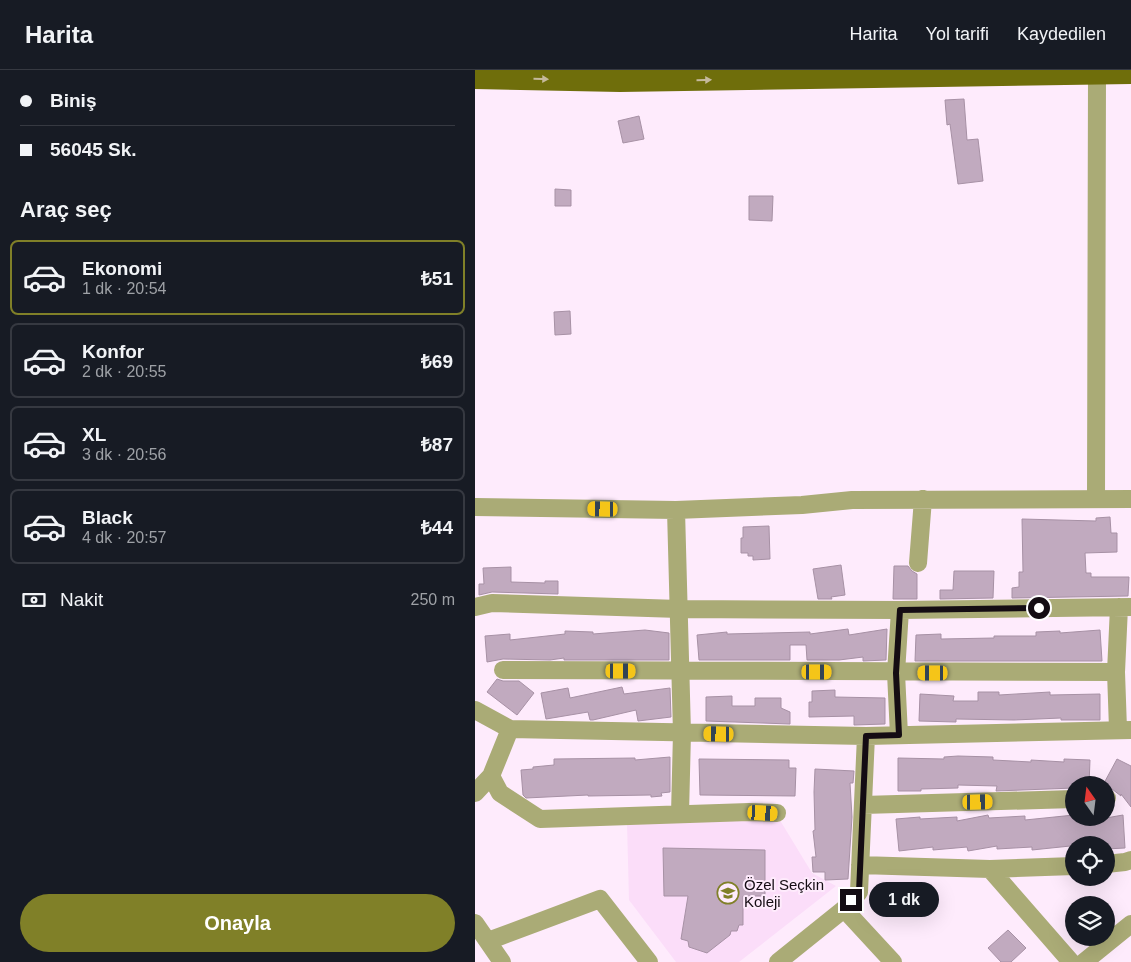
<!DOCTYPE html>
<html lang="tr">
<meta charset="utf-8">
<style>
:root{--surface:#171b24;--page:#242831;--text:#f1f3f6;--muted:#9ea1a6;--line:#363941;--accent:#808028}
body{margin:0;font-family:Helvetica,sans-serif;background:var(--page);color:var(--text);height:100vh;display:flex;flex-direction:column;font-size:19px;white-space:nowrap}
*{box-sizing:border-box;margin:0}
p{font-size:16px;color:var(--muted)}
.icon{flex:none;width:28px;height:28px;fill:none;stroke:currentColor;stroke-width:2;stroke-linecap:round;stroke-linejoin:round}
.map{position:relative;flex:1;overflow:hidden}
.details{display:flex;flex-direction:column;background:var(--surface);width:475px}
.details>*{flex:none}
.guide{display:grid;align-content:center;height:110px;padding:0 20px;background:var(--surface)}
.needle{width:32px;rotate:346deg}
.buttons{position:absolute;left:590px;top:706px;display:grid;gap:10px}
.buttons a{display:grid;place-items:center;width:50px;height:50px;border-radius:50%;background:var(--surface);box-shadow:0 5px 20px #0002;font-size:25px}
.end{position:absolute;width:22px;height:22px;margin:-11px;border:6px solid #140c13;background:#fff;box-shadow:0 0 0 2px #fff}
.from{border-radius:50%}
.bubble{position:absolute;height:35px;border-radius:18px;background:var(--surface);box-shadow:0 5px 20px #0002;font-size:16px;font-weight:700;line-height:35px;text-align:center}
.car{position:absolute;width:15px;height:30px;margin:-15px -8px;border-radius:6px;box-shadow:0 0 4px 1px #0007;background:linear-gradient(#f5c518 24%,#345 0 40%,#f5c518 0 76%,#345 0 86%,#f5c518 0)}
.guide b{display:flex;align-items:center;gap:18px;height:48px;font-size:19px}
.guide b+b{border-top:1px solid var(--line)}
.guide i{width:12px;height:12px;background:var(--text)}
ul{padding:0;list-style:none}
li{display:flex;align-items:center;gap:15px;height:75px;margin:0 10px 8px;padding:0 10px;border:2px solid var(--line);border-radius:8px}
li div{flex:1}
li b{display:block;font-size:19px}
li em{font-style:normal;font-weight:700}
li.active{border-color:var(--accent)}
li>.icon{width:45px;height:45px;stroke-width:1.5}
h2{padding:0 20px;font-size:22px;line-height:60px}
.pay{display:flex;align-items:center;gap:12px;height:55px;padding:0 20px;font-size:19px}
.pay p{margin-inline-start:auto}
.cta{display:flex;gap:10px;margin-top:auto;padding:10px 20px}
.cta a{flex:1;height:58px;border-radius:30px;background:var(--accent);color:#fff;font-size:20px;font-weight:700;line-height:58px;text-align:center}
header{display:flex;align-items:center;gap:30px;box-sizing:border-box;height:70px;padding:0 25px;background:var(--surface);border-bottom:1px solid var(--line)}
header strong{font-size:24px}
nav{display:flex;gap:28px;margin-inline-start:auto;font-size:18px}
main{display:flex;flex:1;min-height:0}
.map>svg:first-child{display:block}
</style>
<header>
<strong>Harita</strong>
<nav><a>Harita</a><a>Yol tarifi</a><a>Kaydedilen</a></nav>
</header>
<main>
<section class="details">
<div class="guide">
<b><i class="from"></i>Biniş</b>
<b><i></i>56045 Sk.</b>
</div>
<h2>Araç seç</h2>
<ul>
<li class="active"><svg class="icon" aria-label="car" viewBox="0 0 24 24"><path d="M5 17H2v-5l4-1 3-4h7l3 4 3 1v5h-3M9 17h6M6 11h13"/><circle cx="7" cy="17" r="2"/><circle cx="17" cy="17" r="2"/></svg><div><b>Ekonomi</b><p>1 dk · 20:54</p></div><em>₺51</em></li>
<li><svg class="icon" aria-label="car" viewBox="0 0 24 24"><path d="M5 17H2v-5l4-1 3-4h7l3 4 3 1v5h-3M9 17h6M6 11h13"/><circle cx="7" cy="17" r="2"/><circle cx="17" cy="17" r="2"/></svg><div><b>Konfor</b><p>2 dk · 20:55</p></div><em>₺69</em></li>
<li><svg class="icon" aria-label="car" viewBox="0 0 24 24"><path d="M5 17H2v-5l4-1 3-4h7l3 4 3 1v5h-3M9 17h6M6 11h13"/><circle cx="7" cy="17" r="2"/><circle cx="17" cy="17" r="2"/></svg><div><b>XL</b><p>3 dk · 20:56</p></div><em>₺87</em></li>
<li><svg class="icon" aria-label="car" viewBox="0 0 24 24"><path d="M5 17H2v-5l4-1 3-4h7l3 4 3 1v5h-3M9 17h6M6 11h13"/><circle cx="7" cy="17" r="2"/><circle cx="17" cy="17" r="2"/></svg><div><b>Black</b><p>4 dk · 20:57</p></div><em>₺44</em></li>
</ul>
<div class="pay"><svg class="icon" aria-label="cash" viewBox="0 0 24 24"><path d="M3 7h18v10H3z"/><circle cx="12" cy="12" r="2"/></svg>Nakit<p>250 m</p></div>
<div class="cta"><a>Onayla</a></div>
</section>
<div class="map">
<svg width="656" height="892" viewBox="0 0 656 892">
<rect width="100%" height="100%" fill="#feebfc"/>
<path fill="#fbddf9" d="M303,747L337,803L361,816L264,892H201L154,830L152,753Z"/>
<path fill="#c1aabf" stroke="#a791a5" d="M489,29L492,70L503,69L508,111L483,114L475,54L472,55L470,30Z
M164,46L169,69L148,73L143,51Z
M80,119L96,120V136H80Z
M274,126H298L297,151L274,150Z
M95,241L96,264L80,265L79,242Z
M635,447L636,463H642V482L610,483L611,503H616V507H654L653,526L537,528V518L544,517V502H548L547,449L621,451V448Z
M294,456L295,489L278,490V486H273V483H266V468H268V457Z
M366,495L370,525L356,527L357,529H343L338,499Z
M419,496H433L437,501L442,504V529H418Z
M36,497V512L70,513V511H83V524L17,522L4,525V514H9L8,498Z
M479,501H519L518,528L465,529V520H478Z
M373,559L374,565L412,559L411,590L388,591V587L364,590H332L331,575H315V590H224L222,565L252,562V564L335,562V564Z
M170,560L194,563V590H89V588L75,590L28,589L12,592L10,566L35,564V570L90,564V561L118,562V564Z
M625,560L627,591H440L441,565L466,564V569L519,568V566H561V562L585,561V563Z
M22,609L28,611H44L59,623L42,645L12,622Z
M147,617L149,624L195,618L196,647L163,651L161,640L118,650H115L113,642L71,649L66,623L93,618L95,628Z
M360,620V627L410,628V654L379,655V646L334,647V632H337V621Z
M503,622H524V625L575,622V625L625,624V650H586V648L539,650L481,649V652L444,651L445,624L479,626L478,631H503Z
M257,626V636H280V628H306V638L315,642V654L231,651V627Z
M483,686L518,687V690L556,692V690L589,692V689L615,690L614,715H599V718L521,721L522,716L483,715V718L446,719V721H423V688L469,689V687Z
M195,687V722L186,723L187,726L176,727V725L113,726V725L51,728L48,725L46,700L58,699V697L79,695V689L160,688V690Z
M224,689L314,690V698H321L320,726L225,725Z
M642,689L656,696V737L646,724V726L637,719L631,717V715H628Z
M340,699L379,701L378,713H375L377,747L373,809L350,810V802H338L337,787H341L338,761L340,760L339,722Z
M513,745L514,748L550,746V750L599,745V748H631L648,745L650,778L631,779V775H624V773L557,780V777L522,779V776L493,781L492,777L458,780V777L424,781L421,749L445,747V749L482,747V751Z
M188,778L290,780V826H268V855H264L262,861H256L255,865L232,883L214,877L213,871L206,869L213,826H189Z
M533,860L551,878L536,892H526L513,878Z"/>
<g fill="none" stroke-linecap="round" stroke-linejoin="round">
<path stroke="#aaab76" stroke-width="18" d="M621,429L622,4
M0,437L201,440L327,435L377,430L656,429
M201,440L207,663L205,744
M443,493L448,429
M0,537L17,533L204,539L425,540L656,537
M28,600L641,602
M0,640L35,659L391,666L656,660
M35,659L16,706L25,723L65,749L274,742L302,743
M643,659L641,602L644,537
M424,665L421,603L425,540
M0,723L16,706
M631,728H632
M388,735L599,729
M631,794L650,792L656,790
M385,795L515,799L599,796
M515,799L596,892
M369,839L418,892
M0,853L27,892
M13,871L125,829L174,892
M303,892L369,839L384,822L391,666
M609,892L656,854"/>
<path stroke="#6f6e0b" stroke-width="22" d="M0,8L145,11L656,3"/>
</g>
<defs><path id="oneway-solid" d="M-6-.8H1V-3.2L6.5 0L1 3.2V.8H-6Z" transform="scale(1.25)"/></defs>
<g fill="#c5b99c">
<use href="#oneway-solid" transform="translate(66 9) rotate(1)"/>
<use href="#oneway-solid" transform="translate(229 10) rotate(-1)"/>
</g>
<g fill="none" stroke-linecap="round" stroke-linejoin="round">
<path stroke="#140c13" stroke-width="6" d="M376,830L384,822L391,666L424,665L421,603L425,540L564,538"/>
</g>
<defs>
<g id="school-ring" transform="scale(1.125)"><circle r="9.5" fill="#feebfc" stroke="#808028" stroke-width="1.5"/><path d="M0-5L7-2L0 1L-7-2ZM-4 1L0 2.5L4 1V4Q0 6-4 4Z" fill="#808028"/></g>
</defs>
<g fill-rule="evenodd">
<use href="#school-ring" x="253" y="823"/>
</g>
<g text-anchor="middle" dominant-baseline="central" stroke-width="4" stroke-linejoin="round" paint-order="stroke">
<g font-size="15" fill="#140c13" stroke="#feebfc" text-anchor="start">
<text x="269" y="814">Özel Seçkin<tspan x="269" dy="17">Koleji</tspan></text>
</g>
</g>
</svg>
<div class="buttons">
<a><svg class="needle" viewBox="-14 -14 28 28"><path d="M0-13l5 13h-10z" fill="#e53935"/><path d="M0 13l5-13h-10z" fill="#9ea1a6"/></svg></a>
<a><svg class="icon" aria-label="locate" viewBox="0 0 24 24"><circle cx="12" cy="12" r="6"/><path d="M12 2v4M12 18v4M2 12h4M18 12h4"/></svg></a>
<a><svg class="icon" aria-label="layers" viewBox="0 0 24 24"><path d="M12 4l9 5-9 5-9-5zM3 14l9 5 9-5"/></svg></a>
</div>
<i class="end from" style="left:564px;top:538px"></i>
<i class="end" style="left:376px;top:830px"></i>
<div class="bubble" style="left:394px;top:812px;width:70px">1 dk</div>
<i class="car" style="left:128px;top:439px;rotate:271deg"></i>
<i class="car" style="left:146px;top:601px;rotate:90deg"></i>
<i class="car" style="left:342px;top:602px;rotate:90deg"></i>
<i class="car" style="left:458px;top:603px;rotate:270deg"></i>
<i class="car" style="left:244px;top:664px;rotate:271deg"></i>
<i class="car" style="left:503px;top:732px;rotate:89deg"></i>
<i class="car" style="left:288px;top:743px;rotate:93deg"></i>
</div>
</main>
